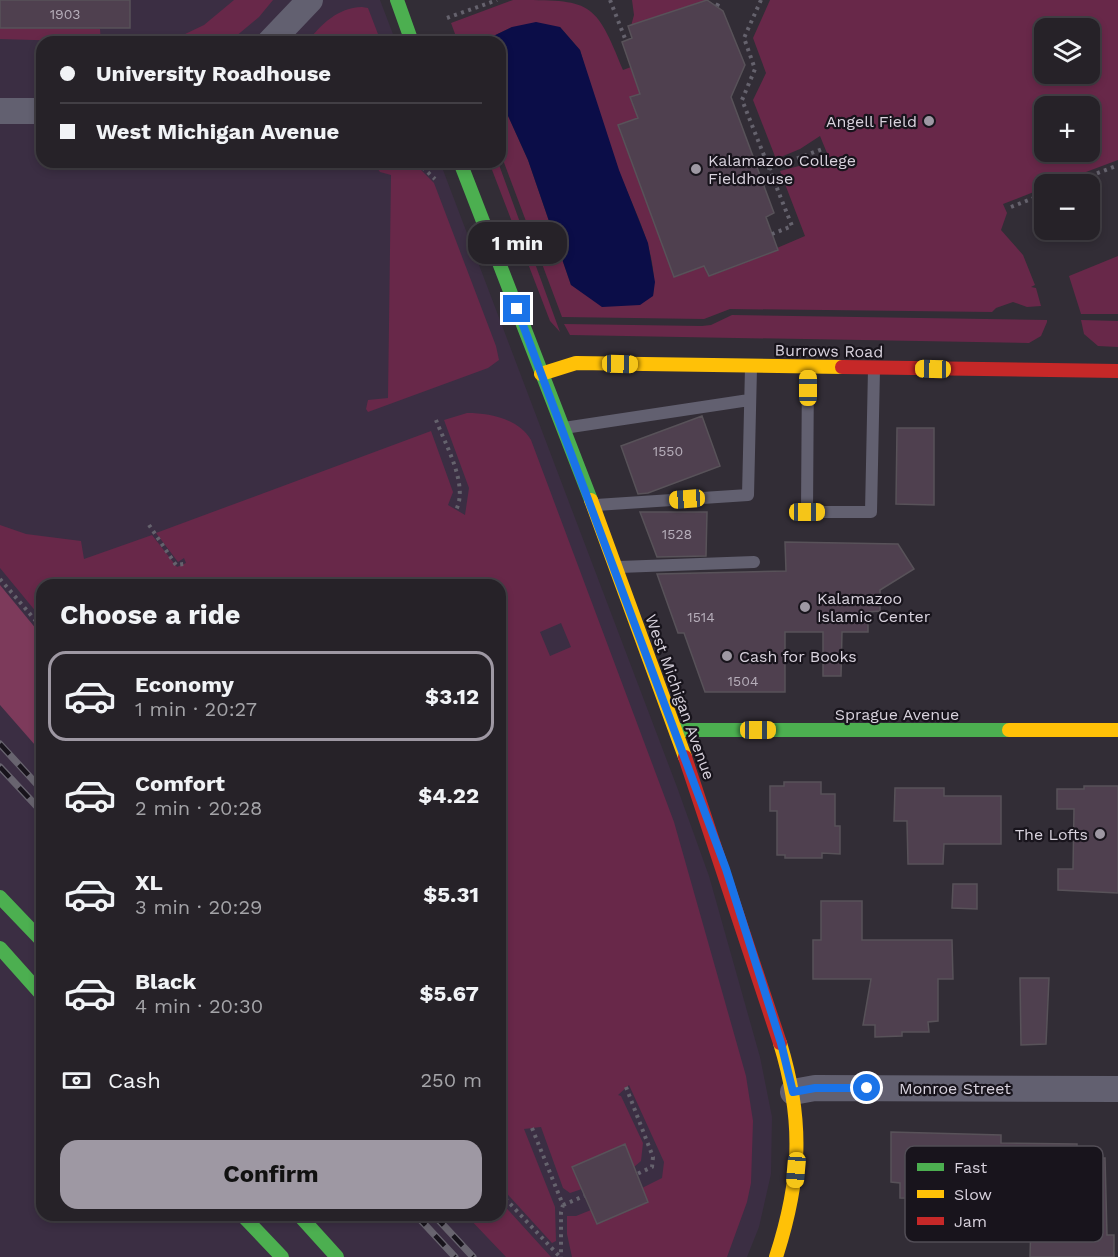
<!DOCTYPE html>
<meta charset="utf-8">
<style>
:root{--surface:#262228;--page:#322f34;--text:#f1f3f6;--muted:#a4a4a8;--line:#423f45;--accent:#9e98a3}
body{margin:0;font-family:"Work Sans",sans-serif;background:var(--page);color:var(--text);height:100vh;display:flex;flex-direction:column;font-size:22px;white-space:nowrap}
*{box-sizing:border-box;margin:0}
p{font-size:20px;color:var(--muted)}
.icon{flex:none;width:33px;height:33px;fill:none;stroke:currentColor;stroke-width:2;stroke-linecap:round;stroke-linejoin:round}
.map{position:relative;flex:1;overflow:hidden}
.drawer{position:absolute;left:36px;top:579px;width:470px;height:642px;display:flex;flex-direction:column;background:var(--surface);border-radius:18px;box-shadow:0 3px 9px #0003,0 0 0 2px var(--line)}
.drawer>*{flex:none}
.hud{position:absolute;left:36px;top:36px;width:470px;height:132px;border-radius:18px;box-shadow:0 3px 9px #0003,0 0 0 2px var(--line);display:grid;align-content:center;height:132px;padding:0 24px;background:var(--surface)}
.controls{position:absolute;left:1034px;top:18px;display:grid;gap:12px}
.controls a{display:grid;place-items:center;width:66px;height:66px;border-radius:12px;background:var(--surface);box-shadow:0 3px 9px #0003,0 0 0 2px var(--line);font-size:30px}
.end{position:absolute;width:27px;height:27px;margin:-14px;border:8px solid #1a73e8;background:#fff;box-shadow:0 0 0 3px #fff}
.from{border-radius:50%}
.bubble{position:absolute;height:42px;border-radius:18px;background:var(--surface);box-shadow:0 3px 9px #0003,0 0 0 2px var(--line);font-size:20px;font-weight:700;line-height:42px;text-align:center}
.car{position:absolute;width:18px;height:36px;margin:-18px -9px;border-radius:8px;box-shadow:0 0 4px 2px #0007;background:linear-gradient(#f5c518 24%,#345 0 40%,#f5c518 0 76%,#345 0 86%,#f5c518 0)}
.hud b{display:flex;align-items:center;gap:21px;height:57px;font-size:22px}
.hud b+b{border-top:2px solid var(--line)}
.hud i{width:15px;height:15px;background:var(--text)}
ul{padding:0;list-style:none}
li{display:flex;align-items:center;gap:18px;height:90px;margin:0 12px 9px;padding:0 12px;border:3px solid transparent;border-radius:18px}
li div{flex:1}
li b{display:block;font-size:22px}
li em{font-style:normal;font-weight:700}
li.active{border-color:var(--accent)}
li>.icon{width:54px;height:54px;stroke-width:1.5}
h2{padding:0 24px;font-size:27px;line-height:72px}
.pay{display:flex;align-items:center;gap:15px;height:66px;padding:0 24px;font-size:22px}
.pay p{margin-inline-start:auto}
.primary-button{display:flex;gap:12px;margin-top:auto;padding:12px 24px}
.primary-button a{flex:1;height:69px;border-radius:18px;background:var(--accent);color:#111;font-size:24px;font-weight:700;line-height:69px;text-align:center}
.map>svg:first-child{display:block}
</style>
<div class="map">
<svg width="1118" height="1257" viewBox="0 0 1118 1257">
<rect width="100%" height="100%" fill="#322d36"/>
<path fill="#3b2e43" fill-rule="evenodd" d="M0,0H380L396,42H42V162H440L677,787L709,876L760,1057L772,1117L771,1174L759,1227L747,1257H0ZM42,585H500V1215H42Z"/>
<path fill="#682849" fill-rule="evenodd" d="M234,0H273L259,17L229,42H177L183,35L204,25Z
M513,0C591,0 595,0 623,70L631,67L640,94L630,98L638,118L618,126L675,277L704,266L710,276L778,250L777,248L805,236L780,171L829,158L820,136L800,149L776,159L753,100L766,73L753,38L770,0H1118V160L1054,184H1044V188L1003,204L1007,213L1001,230L1023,255L1035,285L1031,287L1036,288L1041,306L1027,307L1013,302L996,308L992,312L730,309L704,319L562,317L500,152V98L528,160L571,285L653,296C659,252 633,209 618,169C604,130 591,90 580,50L560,27H512L481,42H458L451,23ZM1044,28H1089V74H1044ZM1044,106H1089V152H1044Z
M632,0H707L631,26L634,15Z
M362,7L368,8L381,42H307C322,24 337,8 362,7Z
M0,28L100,29L101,42L0,39Z
M373,162H413L434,183L496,346L499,360L488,368L368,412L366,409L368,400L388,398L391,175L380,172Z
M489,162H498L560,332L550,321Z
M1118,256V314H1081L1069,276Z
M732,315L1047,320V322L1041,336L1029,343L570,335L564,324L702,326L711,325Z
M1081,320L1118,321V347L1098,346L1084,334Z
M467,413C490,413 519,419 531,440L674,822L746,1076L753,1121L751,1183L747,1202L727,1257H572L567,1234V1216H576L591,1210L597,1224L648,1202L642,1188L662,1178L664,1162L629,1085L618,1095L621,1096L643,1143L641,1161L634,1167L624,1145L573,1167L582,1189L570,1193L563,1188L541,1127L524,1129L555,1207L556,1241L552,1243L500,1186V585H42V619L0,568V525L26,534L81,541L84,559L152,535L177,567L186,563L184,558L178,562L156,533L431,431L453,492L448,505L465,515L469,488L444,420ZM561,623L571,647L550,656L540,632Z
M500,1201L551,1257H506L466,1215H500Z"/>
<path fill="#7d3a5b" d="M0,585L42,636V753L0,705Z"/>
<path fill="#0b0d48" d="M536,22L560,27L580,50L619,170L648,243L655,282L653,296L640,305L602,307L571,285L528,160L500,98V42H481L512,27Z"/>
<path fill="#4f404f" stroke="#585259" stroke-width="1.5" d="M0,0H130V28H0Z
M707,0L723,11L745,65L731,97L774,213L766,217L778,250L709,276L704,266L674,277L618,125L638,118L630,97L640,94L622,42L632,38L628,26Z
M702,416L720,466L648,493L638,494L621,446Z
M897,428H934V505L896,504Z
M640,512H707L706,556L657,557Z
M785,542L898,544L914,569L880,590V611L868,612V632H842L841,676H823V632H785V692H705L684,633H678L657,574L786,571Z
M784,782H821V794H835V826H840V854L822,853V858H785V855H777V811H770V786H784Z
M1084,786H1118V893L1058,890V869H1073L1074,809H1057V789H1084Z
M895,788H944V796H1001V844H944L943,864H908L907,821H894Z
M953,884H977V909L952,908Z
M821,901H862V940H952L953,979H938V1021L928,1022L929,1032H902V1036L875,1037V1025H863L871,979H813V940H821Z
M1020,978H1049L1046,1044L1021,1045Z
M891,1132L1001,1135V1143L1077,1144V1158H1105L1107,1235H1114V1257H1030L1031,1222L984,1223V1199L900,1198V1183L891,1182Z
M625,1144L648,1202L597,1224L572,1167Z"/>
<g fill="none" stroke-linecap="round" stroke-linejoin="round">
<path stroke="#65626d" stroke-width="4" stroke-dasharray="3 4.5" stroke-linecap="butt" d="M610,0L626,41
M761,0L744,38L755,69L742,100L792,226L772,234
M717,6L720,0
M447,18L497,0
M417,162L435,179
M769,169L825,148
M1069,184L1116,166
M1011,207L1044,194
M436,420C445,444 469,485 456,510
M149,525L176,565L184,564
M0,579L42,628
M626,1087L653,1157L652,1167L637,1174
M532,1128L563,1205L561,1212V1257
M500,1193L560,1257
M563,1205L584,1196"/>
<path stroke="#626070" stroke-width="12" d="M808,367L807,512H871L874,369
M564,428L749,400
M596,505L748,495L751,368
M619,567L754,562"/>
<path stroke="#626070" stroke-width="26" d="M270,42L310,0
M0,111H42
M793,1092L815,1088L1118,1089"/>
<path stroke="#4caf50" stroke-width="14" d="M397,0L412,42
M460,162L591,500
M676,730H1009
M0,897L42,941
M0,948L42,995
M242,1215L282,1257
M299,1215L337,1257"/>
<path stroke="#ffc107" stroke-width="14" d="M541,374L576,363L842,367
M591,500L685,757
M1009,730H1118
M776,1257C801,1180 804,1121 780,1043"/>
<path stroke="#c62828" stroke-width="14" d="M842,367L1118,371
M685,757L780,1043"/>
<g stroke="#68646f" stroke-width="7">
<path id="rail" d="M0,744L42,790
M0,767L42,812
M416,1215L455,1257
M434,1215L473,1257"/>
</g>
<use href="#rail" stroke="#18141c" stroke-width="4.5" stroke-dasharray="14" stroke-linecap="butt"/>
</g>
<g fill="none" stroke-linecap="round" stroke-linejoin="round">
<path stroke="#1a73e8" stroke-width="8" d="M517,309L726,869L781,1043L793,1092L815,1088H867"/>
</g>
<g fill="#9e98a3" stroke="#18141c" stroke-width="2">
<circle cx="929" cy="121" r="6"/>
<circle cx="696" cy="169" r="6"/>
<circle cx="805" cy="607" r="6"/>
<circle cx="727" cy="656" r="6"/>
<circle cx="1100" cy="834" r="6"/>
</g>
<g text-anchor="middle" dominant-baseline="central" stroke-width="4.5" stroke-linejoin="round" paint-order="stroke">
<g font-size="14" fill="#b6aeba">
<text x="65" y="14">1903</text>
<text x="668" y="451">1550</text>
<text x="677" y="534">1528</text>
<text x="701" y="617">1514</text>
<text x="743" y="681">1504</text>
</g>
<g font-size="16" fill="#d8d2dd" stroke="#18141c" text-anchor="start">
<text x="917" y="121" text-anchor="end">Angell Field</text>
<text x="708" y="160">Kalamazoo College<tspan x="708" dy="18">Fieldhouse</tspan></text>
<text x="817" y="598">Kalamazoo<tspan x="817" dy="18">Islamic Center</tspan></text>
<text x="739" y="656">Cash for Books</text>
<text x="1088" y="834" text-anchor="end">The Lofts</text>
</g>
<g font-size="16" fill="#d8d2dd" stroke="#18141c">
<text transform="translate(829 351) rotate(1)">Burrows Road</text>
<text transform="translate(680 697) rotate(70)">West Michigan Avenue</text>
<text x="897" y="714">Sprague Avenue</text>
<text x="955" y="1088">Monroe Street</text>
</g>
</g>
<rect x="905" y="1146" width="198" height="96" rx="9" fill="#18141c" stroke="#524d56" stroke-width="1.5"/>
<rect x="917" y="1163" width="27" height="8" fill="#4caf50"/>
<rect x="917" y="1190" width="27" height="8" fill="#ffc107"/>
<rect x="917" y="1217" width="27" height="8" fill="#c62828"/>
<g font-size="16" fill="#d8d2dd">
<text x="954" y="1173">Fast</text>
<text x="954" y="1200">Slow</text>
<text x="954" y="1227">Jam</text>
</g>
</svg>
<div class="controls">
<a><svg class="icon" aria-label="layers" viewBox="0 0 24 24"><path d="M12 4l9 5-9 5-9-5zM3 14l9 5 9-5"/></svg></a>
<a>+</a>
<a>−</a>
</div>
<i class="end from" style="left:867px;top:1088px"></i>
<i class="end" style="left:517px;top:309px"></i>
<div class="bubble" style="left:468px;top:222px;width:99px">1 min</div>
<i class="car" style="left:620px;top:364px;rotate:91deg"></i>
<i class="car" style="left:933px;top:369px;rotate:271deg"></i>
<i class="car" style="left:808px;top:388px;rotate:0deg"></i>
<i class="car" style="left:687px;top:499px;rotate:266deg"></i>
<i class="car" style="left:807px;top:512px;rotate:90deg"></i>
<i class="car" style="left:758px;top:730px;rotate:90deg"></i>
<i class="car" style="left:796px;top:1170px;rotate:185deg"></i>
<div class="hud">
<b><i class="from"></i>University Roadhouse</b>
<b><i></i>West Michigan Avenue</b>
</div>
<section class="drawer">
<h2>Choose a ride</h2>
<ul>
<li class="active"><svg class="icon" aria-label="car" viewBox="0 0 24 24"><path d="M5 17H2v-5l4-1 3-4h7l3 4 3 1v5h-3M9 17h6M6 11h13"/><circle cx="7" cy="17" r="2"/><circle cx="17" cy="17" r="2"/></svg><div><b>Economy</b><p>1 min · 20:27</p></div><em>$3.12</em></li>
<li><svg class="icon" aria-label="car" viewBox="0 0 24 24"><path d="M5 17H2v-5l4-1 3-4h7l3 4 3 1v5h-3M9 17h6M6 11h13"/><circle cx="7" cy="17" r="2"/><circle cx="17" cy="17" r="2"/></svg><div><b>Comfort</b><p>2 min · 20:28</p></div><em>$4.22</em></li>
<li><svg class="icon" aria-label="car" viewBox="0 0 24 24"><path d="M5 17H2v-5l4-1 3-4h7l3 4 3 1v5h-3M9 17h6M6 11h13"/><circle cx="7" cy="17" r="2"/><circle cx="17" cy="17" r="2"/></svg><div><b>XL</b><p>3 min · 20:29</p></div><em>$5.31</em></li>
<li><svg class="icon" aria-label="car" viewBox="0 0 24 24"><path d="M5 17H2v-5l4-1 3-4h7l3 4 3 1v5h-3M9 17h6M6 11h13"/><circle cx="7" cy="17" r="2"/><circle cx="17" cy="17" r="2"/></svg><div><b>Black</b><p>4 min · 20:30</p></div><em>$5.67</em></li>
</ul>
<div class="pay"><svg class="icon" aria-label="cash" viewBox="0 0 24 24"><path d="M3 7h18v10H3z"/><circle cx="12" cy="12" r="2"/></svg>Cash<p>250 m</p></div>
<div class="primary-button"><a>Confirm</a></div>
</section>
</div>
